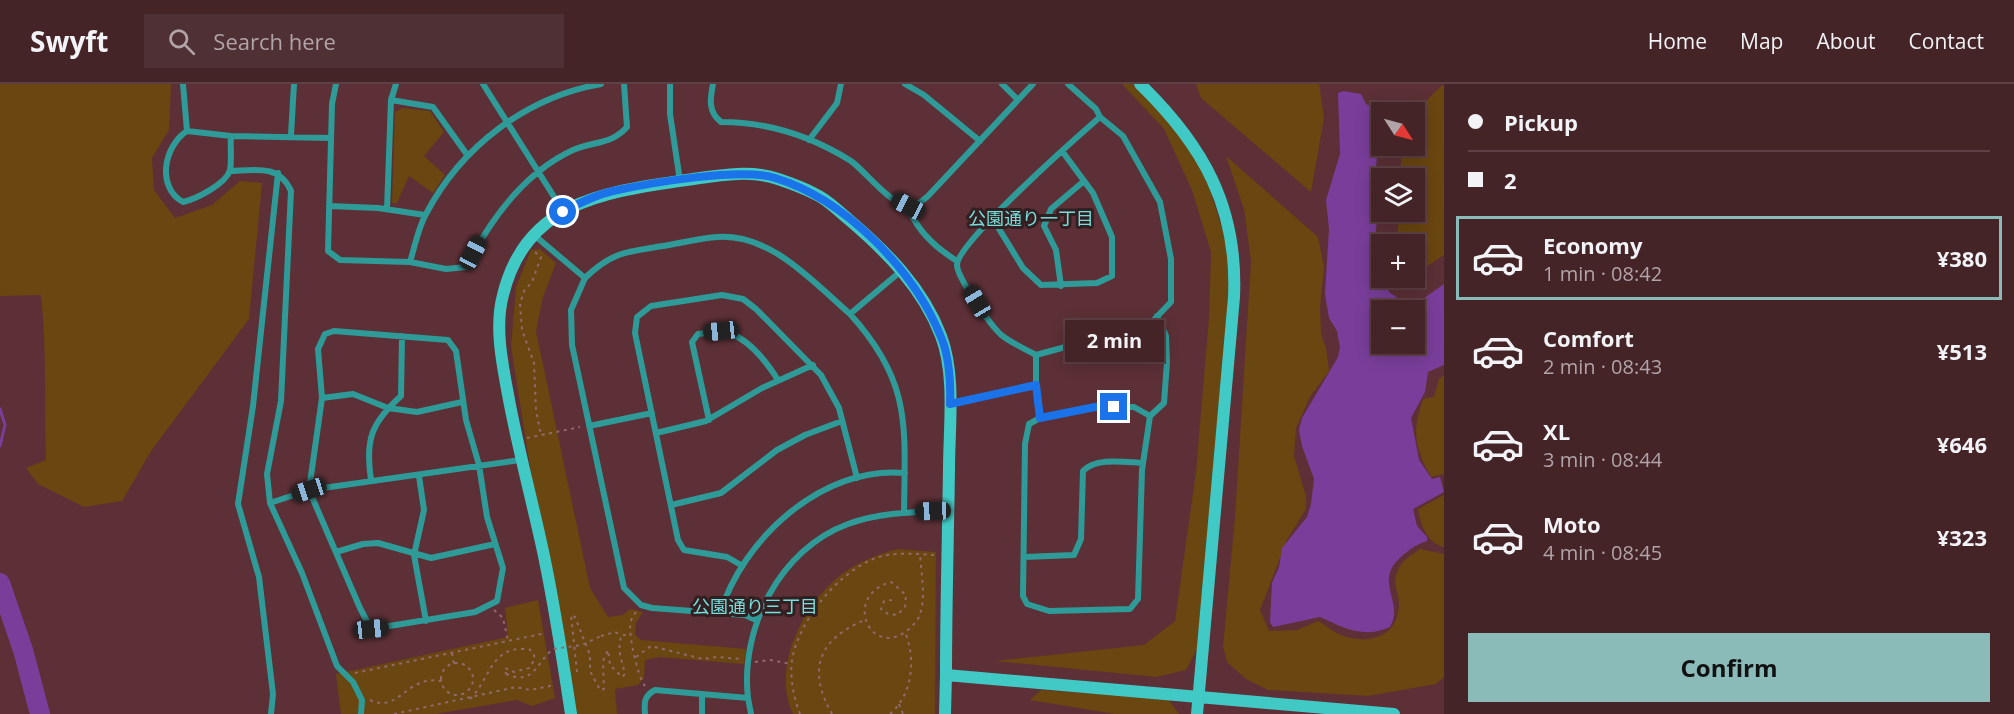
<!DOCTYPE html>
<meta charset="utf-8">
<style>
:root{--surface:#452428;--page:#4f3034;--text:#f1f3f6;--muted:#b0a4a8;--line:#5d4145;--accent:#8bbbb9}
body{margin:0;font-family:"Open Sans","Noto Sans JP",sans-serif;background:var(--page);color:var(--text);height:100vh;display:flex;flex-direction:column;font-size:22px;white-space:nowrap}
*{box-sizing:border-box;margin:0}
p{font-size:20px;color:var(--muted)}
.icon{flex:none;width:33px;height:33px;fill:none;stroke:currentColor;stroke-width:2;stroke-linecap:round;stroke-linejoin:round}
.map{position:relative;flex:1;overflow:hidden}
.sheet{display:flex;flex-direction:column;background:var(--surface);width:570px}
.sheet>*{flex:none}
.hud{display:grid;align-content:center;height:132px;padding:0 24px;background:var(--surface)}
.needle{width:39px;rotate:126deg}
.tools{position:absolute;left:1371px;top:18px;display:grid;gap:12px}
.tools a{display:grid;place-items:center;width:54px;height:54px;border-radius:0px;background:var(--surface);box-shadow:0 3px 15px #0003,0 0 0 2px var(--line);font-size:30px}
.end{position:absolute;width:27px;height:27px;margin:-14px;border:8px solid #1a73e8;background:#fff;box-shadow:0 0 0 3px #fff}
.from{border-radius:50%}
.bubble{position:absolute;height:42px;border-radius:0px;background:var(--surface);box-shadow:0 3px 15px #0003,0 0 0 2px var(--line);font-size:20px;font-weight:700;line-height:42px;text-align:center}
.car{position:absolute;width:18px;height:36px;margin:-18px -9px;border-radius:8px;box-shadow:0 0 4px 2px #0007;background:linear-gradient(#222 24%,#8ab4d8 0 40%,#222 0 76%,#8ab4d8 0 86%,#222 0)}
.hud b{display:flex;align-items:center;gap:21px;height:57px;font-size:22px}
.hud b+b{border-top:2px solid var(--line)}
.hud i{width:15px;height:15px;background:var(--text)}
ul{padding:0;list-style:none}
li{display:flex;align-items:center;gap:18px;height:84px;margin:0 12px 9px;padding:0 12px;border:3px solid transparent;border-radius:0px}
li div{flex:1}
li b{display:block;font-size:22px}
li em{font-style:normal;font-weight:700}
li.selected{border-color:var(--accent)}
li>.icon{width:54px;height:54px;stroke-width:1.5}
.primary-button{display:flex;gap:12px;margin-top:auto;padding:12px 24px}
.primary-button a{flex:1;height:69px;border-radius:0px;background:var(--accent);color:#111;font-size:24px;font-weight:700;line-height:69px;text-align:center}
header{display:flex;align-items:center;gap:36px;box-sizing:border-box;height:84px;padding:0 30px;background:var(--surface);border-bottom:2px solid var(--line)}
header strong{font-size:28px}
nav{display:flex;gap:33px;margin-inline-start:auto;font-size:21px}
.search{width:420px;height:54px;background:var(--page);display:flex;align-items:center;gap:15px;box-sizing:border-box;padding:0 21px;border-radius:0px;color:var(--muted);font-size:22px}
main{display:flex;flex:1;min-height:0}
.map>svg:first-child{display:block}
</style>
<header>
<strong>Swyft</strong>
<div class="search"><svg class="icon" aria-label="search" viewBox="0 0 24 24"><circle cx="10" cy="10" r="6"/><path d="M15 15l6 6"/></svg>Search here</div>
<nav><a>Home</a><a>Map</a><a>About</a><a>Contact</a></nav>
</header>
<main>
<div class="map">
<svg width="1444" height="630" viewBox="0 0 1444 630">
<rect width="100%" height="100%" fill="#5c3036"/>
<path fill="#6a4610" d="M0,0H171L169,46L152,74L154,106L175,134L212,121L240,97L262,99L249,235L151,367L122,417L84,423L38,400L26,384L46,376C44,321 47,266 41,211L0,212Z
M1122,0H1132L1174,42L1206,93L1227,160L1229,205L1197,565L1186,586L1156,593L995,577L1144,561L1175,537L1196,388L1209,234L1211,168L1192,106L1164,45Z
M1196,0H1319L1324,34L1311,108L1201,14Z
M1444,0V171L1415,190L1414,160H1397L1399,128H1414V94H1400L1402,62H1414C1414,28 1419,22 1444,0Z
M402,24L430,27L444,48L424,72L445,91L433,109L409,92L397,119H392L395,28Z
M1226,72L1318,153L1324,183L1320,223L1321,250L1326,264L1329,287L1310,313L1296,344L1294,372L1306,412V425L1287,456L1260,526L1269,547L1297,546L1318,537C1327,542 1337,551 1347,553C1374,560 1399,550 1399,519C1398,503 1391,502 1399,483C1403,476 1413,470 1420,465L1444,470V593L1436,600L1368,612L1268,606L1246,595L1227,578L1223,563L1235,433L1251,177L1244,125Z
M540,165L556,179L543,213L536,247L590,504L608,533L623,531L630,525L643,528L636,539L635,551L641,556L746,565L744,580L659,573L645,576L644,594L638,601L615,605L617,630H569L511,262L516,203L531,166Z
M1444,291V390L1431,393C1414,362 1412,348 1423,315L1434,313L1439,295Z
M1444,411V463C1426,458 1421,441 1418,425Z
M897,465L936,468L935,630H793C771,583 803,520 842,490C859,477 877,471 897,465Z
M538,516L555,614L532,622L517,616L435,630H341L336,590L508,553L505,524Z
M1041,606L1168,615L1179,630H1115L1030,616Z"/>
<path fill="#793e9a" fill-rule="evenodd" d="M1343,7L1361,10L1366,20L1373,24L1371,35L1377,72L1375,95L1378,123L1374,168L1376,191L1390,209L1406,219L1420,217L1444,200V281L1428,288L1425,308L1411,334L1419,376L1432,395L1440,393L1444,408L1413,425L1417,442L1427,453V457C1417,460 1410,465 1402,472C1372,497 1405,518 1390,543C1364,555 1344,544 1320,533L1273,543L1270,538L1272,499L1279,483L1282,464L1307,433L1311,420L1314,395L1302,362L1299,346L1302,334L1338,273L1340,263L1337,247L1329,234L1325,210L1329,145L1326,116L1340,70L1338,9ZM1382,226H1414V260H1382Z"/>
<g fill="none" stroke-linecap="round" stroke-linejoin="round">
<path stroke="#793e9a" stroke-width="3" d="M0,325L5,341L0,362"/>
<path stroke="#793e9a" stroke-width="20" d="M0,499L23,566L40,630"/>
<path stroke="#906a6f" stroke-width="2" stroke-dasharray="3 4.5" stroke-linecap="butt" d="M535,168L541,173L532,198L524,207L520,220L522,246L534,279L536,326L541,351
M527,354L580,343
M892,516L884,517L881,525L888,530L897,531L905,523L906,511L891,498C842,512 870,573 905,548C911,544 918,537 920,530C926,514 921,487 920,470
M494,526L503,534L508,557
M636,528C634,531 632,533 631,537C627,547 638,594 645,602
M601,552L615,548L621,551
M452,569L454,580
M636,573L651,562L703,575L717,573L741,575
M755,578L770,576L791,580
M441 595a16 16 0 1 1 32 0a16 16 0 1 1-32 0Z
M577,588L571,531L575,533L590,571V587L600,606L604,605L603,577L608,566L610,581L622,593L625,590L619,566L621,551H630
M355,589L546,549
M470,615C489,597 490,565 522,565C531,564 533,567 535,575L529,584L514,588L505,584L506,590
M370,616C399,630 406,591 441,597
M899,620L903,630
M394,630L516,603L530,606L555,601
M800,630C793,611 788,587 794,567C805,530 837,491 873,475C892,467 916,470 936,471
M832,630C807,586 818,555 865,536
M890,630C913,610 916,575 905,548"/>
<path stroke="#2f9b98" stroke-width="6" d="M183,0L187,47C164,62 156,103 183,118C196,115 226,100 230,86C232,76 230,62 231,52
M336,0L332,20L328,167L340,176L410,178C415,162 418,144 426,130C461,63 526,13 601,0
M483,0L563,127
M670,0V30L680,97
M713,0C710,15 708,28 721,38C767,38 811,52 851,77C866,88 890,120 908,122C916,123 922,117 928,112L1033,0
M905,0L924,11L980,57
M1002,0L1018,16
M1068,0L1096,25L1100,33
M391,16L433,23L468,72
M187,47L231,52L331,54
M291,51L294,0
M809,56L837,19L841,0
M230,87C255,86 279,80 291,107L281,317L267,390L270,419L309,406L520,376
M329,122L378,124L425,131
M908,122C916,146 936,164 957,177
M387,125L391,16L396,0
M993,135L1023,184L1041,201L1097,199L1112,192V153L1093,109L1062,67
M534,151L585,194L571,226L572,261L624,504L641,521L652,524L745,531L756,536
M410,178L446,185L466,183C490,136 523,89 573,66C594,57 611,61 627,43L624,0
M901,187L850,230C912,298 905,343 904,428
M585,194C613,167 627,168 663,162C681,159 700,154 718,153C772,150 813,198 850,230
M1061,202L1056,166L1044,142L1051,125L1084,97
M334,247L448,256L456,267L466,336L479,381L487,433L503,484L497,517L475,528L371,545L360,524L309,406L322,314L318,265L325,250Z
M1036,301L1040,334L1029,340L1025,360L1023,512L1027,520L1049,527L1130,525L1138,515L1142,386L1150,332L1164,319L1167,278L1166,252L1157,232
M322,314L353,310L388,324L417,328L462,318
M951,320L1036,301V271C1025,265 1014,260 1004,253C993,246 957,193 957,181C957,159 1077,53 1100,33L1123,52L1160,118L1171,175V218L1148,242L1117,254L1080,259L1036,271
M1040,334L1095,323H1134L1150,332
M709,336L692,258L698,250C706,249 715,247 722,248C745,250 766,277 778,296
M589,342L652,329
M656,349L706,337L762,304L813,281
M419,392L424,426L414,471L426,537
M371,396C365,356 371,339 401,312L402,252
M270,419L302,489L337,582L353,598L362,616L361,630
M671,421L721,409L777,366L805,351L842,337
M336,468L363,460L378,459L431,474L495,460
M1024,473L1074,471L1081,455L1083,387C1096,373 1124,378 1143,379
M741,481L727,473L684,466L678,456L635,249L637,233L651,222L722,211L743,215L756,225L821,291L839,324L857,394
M720,530C742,455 823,381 905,389
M748,614C740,544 780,465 848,440C881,428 914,428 948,427
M271,630L273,610L259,493L238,420L253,322L278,89
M645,630C644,618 644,612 655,606L748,614L751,630
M702,630V610"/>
<path stroke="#41c9c5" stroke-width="12" d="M1140,0C1203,61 1238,123 1234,213L1197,630
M571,630C563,577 555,525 544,472C533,420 519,369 509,316C503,283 494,244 503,211C526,117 606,108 686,96C715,92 750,85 778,95C790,99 804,104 815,110C827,115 837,126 847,134C886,167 923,204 941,252C956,291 949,344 949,385C948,454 946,523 946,591
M945,630L946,591L1394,630"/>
<path stroke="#906a6f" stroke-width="2" stroke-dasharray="3 4.5" stroke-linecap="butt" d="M506,590C534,602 536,579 553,565L582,561L601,552"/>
</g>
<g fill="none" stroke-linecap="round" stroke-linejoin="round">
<path stroke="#1a73e8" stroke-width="8" d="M563,128C579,119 595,111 613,107C650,99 741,83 775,94C845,115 914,186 941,253C949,271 951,300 950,320L1036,301L1040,334L1095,323H1114"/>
</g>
<g text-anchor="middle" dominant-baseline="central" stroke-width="6" stroke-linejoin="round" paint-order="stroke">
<g font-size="18" fill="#74e0dc" stroke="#331f21">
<text x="1031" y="134">公園通り一丁目</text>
<text x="755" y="522">公園通り三丁目</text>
</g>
</g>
</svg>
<div class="tools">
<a><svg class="needle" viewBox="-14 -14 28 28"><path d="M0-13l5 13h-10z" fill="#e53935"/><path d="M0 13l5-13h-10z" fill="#b0a4a8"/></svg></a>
<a><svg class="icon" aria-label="layers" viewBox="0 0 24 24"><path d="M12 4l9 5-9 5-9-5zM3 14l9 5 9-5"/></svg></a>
<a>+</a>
<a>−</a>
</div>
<i class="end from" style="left:563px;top:128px"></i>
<i class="end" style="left:1114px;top:323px"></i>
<div class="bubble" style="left:1065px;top:236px;width:99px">2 min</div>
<i class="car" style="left:908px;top:122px;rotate:298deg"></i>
<i class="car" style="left:473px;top:169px;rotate:28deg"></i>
<i class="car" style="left:977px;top:218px;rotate:329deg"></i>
<i class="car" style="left:721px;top:247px;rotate:264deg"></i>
<i class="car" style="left:309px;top:406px;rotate:252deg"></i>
<i class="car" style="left:933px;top:427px;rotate:268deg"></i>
<i class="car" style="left:371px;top:545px;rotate:84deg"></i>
</div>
<section class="sheet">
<div class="hud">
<b><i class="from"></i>Pickup</b>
<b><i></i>2</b>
</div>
<ul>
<li class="selected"><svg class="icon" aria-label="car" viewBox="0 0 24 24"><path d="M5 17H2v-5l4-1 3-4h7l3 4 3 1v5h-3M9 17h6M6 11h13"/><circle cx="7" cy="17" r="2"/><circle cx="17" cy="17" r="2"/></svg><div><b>Economy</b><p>1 min · 08:42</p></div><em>¥380</em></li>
<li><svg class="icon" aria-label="car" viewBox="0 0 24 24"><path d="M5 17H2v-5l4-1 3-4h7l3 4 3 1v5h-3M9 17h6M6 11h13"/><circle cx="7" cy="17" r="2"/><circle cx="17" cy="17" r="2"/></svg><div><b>Comfort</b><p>2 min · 08:43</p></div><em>¥513</em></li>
<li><svg class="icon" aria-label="car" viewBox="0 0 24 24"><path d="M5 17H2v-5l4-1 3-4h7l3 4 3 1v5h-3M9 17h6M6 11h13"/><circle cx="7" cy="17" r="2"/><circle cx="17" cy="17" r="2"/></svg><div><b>XL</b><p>3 min · 08:44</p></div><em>¥646</em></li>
<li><svg class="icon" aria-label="car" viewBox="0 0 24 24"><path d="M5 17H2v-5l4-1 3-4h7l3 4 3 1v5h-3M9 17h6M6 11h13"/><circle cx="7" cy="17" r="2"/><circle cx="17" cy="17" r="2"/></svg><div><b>Moto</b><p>4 min · 08:45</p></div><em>¥323</em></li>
</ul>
<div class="primary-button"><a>Confirm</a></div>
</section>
</main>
